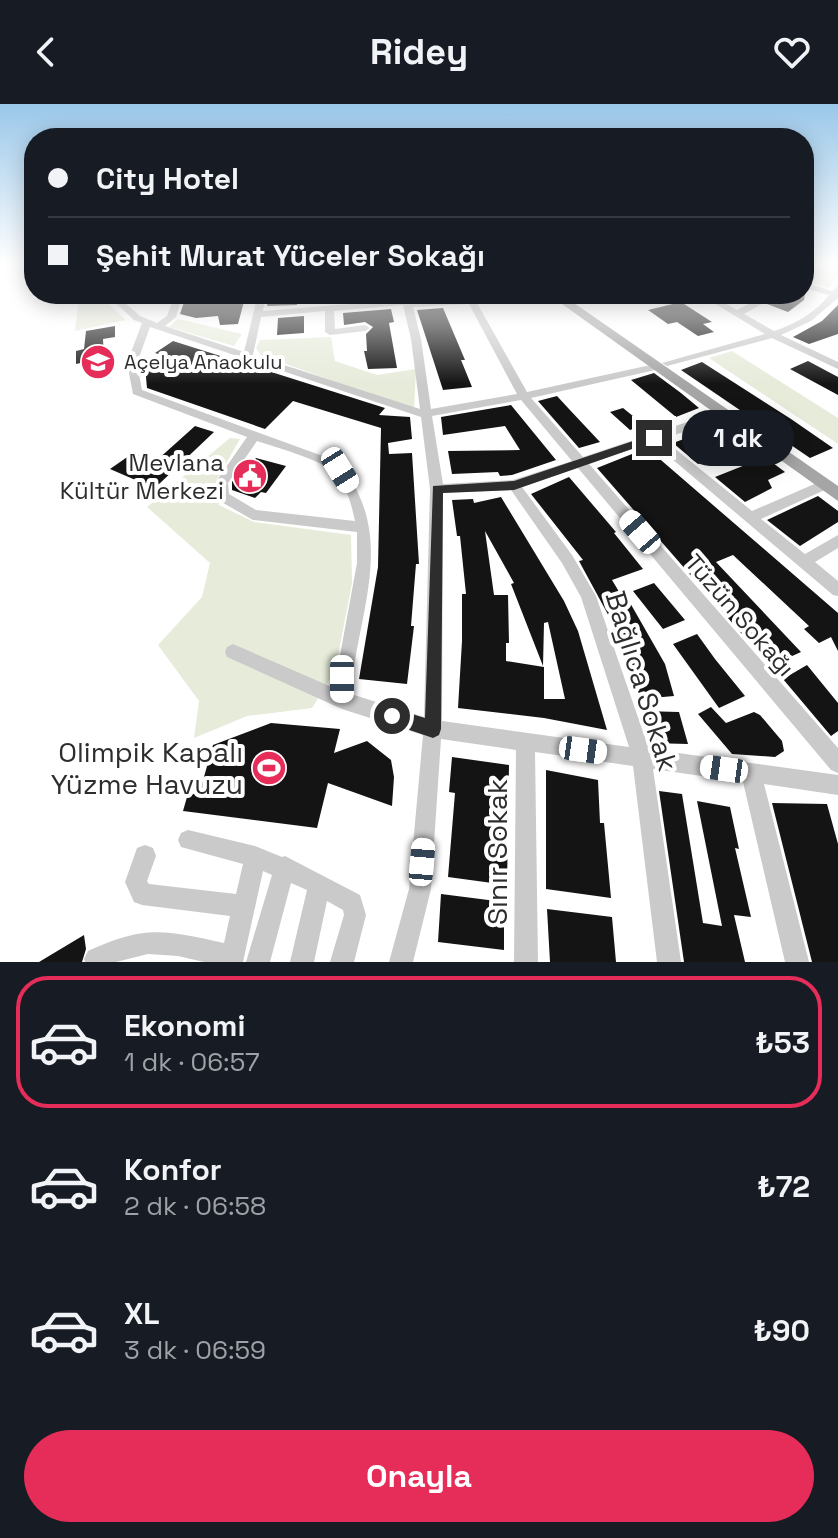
<!DOCTYPE html>
<html lang="tr">
<meta charset="utf-8">
<style>
:root{--surface:#171b24;--page:#20242c;--text:#f1f3f6;--muted:#9ea1a6;--line:#363941;--accent:#e62d59}
body{margin:0;font-family:"Space Grotesk",sans-serif;background:var(--page);color:var(--text);height:100vh;display:flex;flex-direction:column;font-size:30px;white-space:nowrap}
*{box-sizing:border-box;margin:0}
p{font-size:26px;color:var(--muted)}
.icon{flex:none;width:44px;height:44px;fill:none;stroke:currentColor;stroke-width:2;stroke-linecap:round;stroke-linejoin:round}
.map{position:relative;height:858px;overflow:hidden}
.side{display:flex;flex-direction:column;background:var(--surface);flex:1}
.side>*{flex:none}
.hud{position:absolute;left:24px;top:24px;width:790px;height:176px;border-radius:32px;box-shadow:0 4px 20px #0003;display:grid;align-content:center;height:176px;padding:0 24px;background:var(--surface)}
.end{position:absolute;width:36px;height:36px;margin:-18px;border:10px solid #2d2d2d;background:#fff;box-shadow:0 0 0 4px #fff}
.from{border-radius:50%}
.bubble{position:absolute;height:56px;border-radius:28px;background:var(--surface);box-shadow:0 4px 20px #0003;font-size:26px;font-weight:700;line-height:56px;text-align:center}
.car{position:absolute;width:24px;height:48px;margin:-24px -12px;border-radius:10px;box-shadow:0 0 6px 2px #0007;background:linear-gradient(#fff 24%,#345 0 40%,#fff 0 76%,#345 0 86%,#fff 0)}
.hud b{display:flex;align-items:center;gap:28px;height:76px;font-size:30px}
.hud b+b{border-top:2px solid var(--line)}
.hud i{width:20px;height:20px;background:var(--text)}
ul{padding:14px 0 0;list-style:none}
li{display:flex;align-items:center;gap:24px;height:132px;margin:0 16px 12px;padding:0 8px;border:4px solid transparent;border-radius:32px}
li div{flex:1}
li b{display:block;font-size:30px}
li em{font-style:normal;font-weight:700}
li.active{border-color:var(--accent)}
li>.icon{width:72px;height:72px;stroke-width:1.5}
.primary-button{display:flex;gap:16px;margin-top:auto;padding:16px 24px}
.primary-button a{flex:1;height:92px;border-radius:48px;background:var(--accent);color:#fff;font-size:32px;font-weight:700;line-height:92px;text-align:center}
header{display:flex;justify-content:space-between;align-items:center;height:104px;padding:0 24px;background:var(--surface);font-size:36px;font-weight:700}
.map>svg:first-child{display:block}
</style>
<header><svg class="icon" aria-label="back" viewBox="0 0 24 24"><path d="M15 5l-7 7 7 7"/></svg>Ridey<svg class="icon" aria-label="heart" viewBox="0 0 24 24"><path d="M12 20l-8-8c-3-5 5-10 8-4 3-6 11-1 8 4z"/></svg></header>
<div class="map">
<svg width="838" height="858" viewBox="0 0 838 858">
<rect width="100%" height="100%" fill="#fff"/>
<path fill="#e6ebda" d="M804,160L838,161V168L829,184L804,177Z
M79,190H98L126,216L75,227Z
M178,215L242,230L234,242L169,223Z
M331,233L335,257L377,271L416,265L414,306L261,251L256,244L260,236Z
M732,247L838,314V340L709,254Z
M230,334L240,335L216,377L219,401L254,418L351,431L352,479L335,567L312,604L247,612L194,634L199,597L158,541L202,493L210,459L147,403Z"/>
<path fill="#141414" fill-rule="evenodd" d="M123,190H167L164,199H151L150,196L134,199Z
M246,190L238,220L220,221L218,212L196,214L180,210L186,192Z
M269,190H297V201L267,202Z
M782,190H805L804,196L788,208L767,200Z
M681,198L712,218L703,220L714,228L698,232L677,218L668,220L648,206Z
M838,201V230L809,240L793,233L822,217Z
M443,204L465,256H461L472,283L443,286L417,206Z
M391,205L394,218L389,219L397,264L368,265L364,247H367L366,230L373,223L365,218L344,221L343,209Z
M304,212V229L277,231L278,214Z
M115,222V233L103,235L104,254L76,260V247L84,245L86,227Z
M173,237L385,304L379,311L410,313L412,335L388,339L389,350L412,349L419,460H416L411,522H414L407,580L359,575L378,463L381,324L293,297L265,325L147,284L145,263L180,257L155,249Z
M808,257L838,273V291L790,265Z
M702,258L791,315L833,344L810,354L681,266Z
M654,269L681,289L699,304L676,313L631,276Z
M557,292L569,305L600,338L579,344L538,297Z
M511,301L556,356L512,371L500,372L498,368L452,370L448,347L520,346L505,322L443,331L441,313Z
M623,304L644,321L630,326L610,308Z
M722,321L747,340L698,360L673,339Z
M195,322L214,328L157,382L149,379L147,381L110,365L133,349L156,357Z
M647,344L838,509V547L831,533L819,539L804,525L809,522L733,451L716,458L801,548L770,562L597,364Z
M765,353L785,368L768,376L772,384L745,398L715,373Z
M256,354L286,362L266,389L261,388L255,394L232,386V378L248,356L253,358Z
M569,373L616,428L614,429L643,465L612,476L621,491L625,490L665,560L674,592L641,595L630,567H633L614,530L618,529L579,457L583,456L531,390Z
M818,392L838,407V418L800,442L767,416Z
M501,393L564,497L578,527L607,626L544,614L458,604L462,537V490H466L460,432H457L452,396L473,395L474,399ZM485,427L514,479L511,480L543,562L544,519L548,518L565,595H544V563L506,557V539H509L508,491H494Z
M654,479L685,516L663,525L633,487Z
M697,530L715,555L745,592L719,604L673,540Z
M807,561L838,599V627L831,632L783,575Z
M711,603L726,619L754,608L760,611L782,637L784,647L775,653L732,650L698,610Z
M642,607L679,608L688,640L650,639Z
M271,619L340,625L334,649L367,637L391,656L394,673L392,702L328,679L317,724L183,707L187,693L200,687L213,641Z
M452,653L509,661L507,781L448,773L455,689L449,688Z
M546,666L598,676L600,719H604L611,794L546,785Z
M659,687L682,690L703,819L722,822L697,697L730,703L739,745L735,744L751,813L734,811L745,858H684Z
M772,699L827,700L838,740V858H812Z
M441,790L504,798V846L438,838Z
M547,805L612,813L616,858H550Z
M84,831L86,845L82,858H39Z"/>
<g fill="none" stroke-linecap="round" stroke-linejoin="round">
<path fill="#cacaca" fill-rule="evenodd" d="M804,178L832,187L838,182V194L811,217L781,231L838,258V265L772,234L667,262L662,259L765,230L699,190H709L737,206L768,190H779L744,210L774,227C795,220 815,209 829,191L804,184Z
M106,190H115L140,212L157,219L167,212L175,190H183L176,213L165,222L244,248L258,190H266L263,207L402,196L401,190H409L411,198L509,190L477,199L527,288L655,260L660,263L655,266L531,294L583,353L723,306L727,307V313L663,335L752,407L819,378H829L830,381L829,384L761,415L805,450L838,431V444L815,458L838,477V492L833,491L652,338L589,360L838,644V669L831,666L578,364L522,383L572,451L596,492L649,645L838,671V691L764,680L809,858H785L743,678L653,665L681,858H657L633,662L535,648L538,858H514L516,646L441,635L431,785L413,858H389L409,785L423,631L342,605L227,553L225,548L227,543L233,540L334,584L357,459V428L253,416L218,396L215,379L247,333L133,290L127,259L142,219L134,216ZM469,200L517,290L431,305L421,235L413,203ZM403,201L411,235L420,305L253,251L261,213L325,207V228L330,231L365,227L370,224L365,221L335,225L334,207ZM150,223L421,313L430,385L424,613L351,590C355,523 389,453 358,389C348,367 343,360 320,351L142,286L137,259ZM521,296L572,357L513,376L443,380L432,312ZM257,337C275,343 322,356 335,369C346,380 352,402 355,417L256,406L229,390L228,379ZM511,386L562,459L581,493L629,643L442,617L443,389Z
M188,726L255,742L282,753L285,752L360,791L366,811L354,858H330L344,811L343,806L327,797L314,858H290L307,786L291,779L270,858H246L272,771L263,767L243,858H204L178,852L148,850L116,858H85L84,855L88,847C146,821 163,826 224,839L230,812L142,801L134,798L125,778L137,744L145,741L153,744L156,752L147,777L149,780L236,790L243,760L181,743L178,736L181,729Z"/>
<path fill="#a5a5a5" fill-rule="evenodd" d="M548,190H561L838,382V397Z"/>
</g>
<linearGradient id="sky" x2="0" y2="1"><stop stop-color="#9ac7e9"/><stop offset="0.57" stop-color="#fff"/><stop offset="1" stop-color="#fff" stop-opacity="0"/></linearGradient>
<rect width="838" height="280" fill="url(#sky)"/>
<path fill="#2d2d2d" d="M654,330L660,334L658,336L514,386L443,389L441,625L439,631L433,634L386,618L383,612L386,606L392,604L425,614L433,382L514,377Z"/>
<defs>
<g id="school-disc" transform="scale(1.8)"><circle r="9.5" fill="#e62d59" stroke="#fff"/><path d="M0-5L7-2L0 1L-7-2ZM-4 1L0 2.5L4 1V4Q0 6-4 4Z" fill="#fff"/></g>
<g id="civic-disc" transform="scale(1.8)"><circle r="9.5" fill="#e62d59" stroke="#fff"/><path d="M-.6-6.5H3V-4.5H.6V-3L4-1V1h2V6H-6V1h2V-1L-.6-3ZM-1.2 2.5V6h2.4V2.5Z" fill="#fff"/></g>
<g id="stadium-disc" transform="scale(1.8)"><circle r="9.5" fill="#e62d59" stroke="#fff"/><path d="M0-5a6.5 5 0 1 0 0 10a6.5 5 0 1 0 0-10ZM-3.5-1.8h7v3.6h-7Z" fill="#fff"/></g>
</defs>
<g fill-rule="evenodd">
<use href="#school-disc" x="98" y="258"/>
<use href="#civic-disc" x="250" y="372"/>
<use href="#stadium-disc" x="269" y="664"/>
</g>
<g text-anchor="middle" dominant-baseline="central" stroke-width="8" stroke-linejoin="round" paint-order="stroke">
<g font-size="20" fill="#2d2d2d" stroke="#fff" text-anchor="start">
<text x="124" y="258">Açelya Anaokulu</text>
</g>
<g font-size="24" fill="#2d2d2d" stroke="#fff" text-anchor="end">
<text x="224" y="358">Mevlana<tspan x="224" dy="28">Kültür Merkezi</tspan></text>
</g>
<g font-size="24" fill="#2d2d2d" stroke="#fff">
<text transform="translate(740 511) rotate(49)">Tüzün Sokağı</text>
</g>
<g font-size="28" fill="#2d2d2d" stroke="#fff">
<text transform="translate(642 577) rotate(73)">Bağlıca Sokak</text>
<text transform="translate(497 748) rotate(-90)">Sınır Sokak</text>
</g>
<g font-size="28" fill="#2d2d2d" stroke="#fff" text-anchor="end">
<text x="243" y="648">Olimpik Kapalı<tspan x="243" dy="32">Yüzme Havuzu</tspan></text>
</g>
</g>
</svg>
<i class="end from" style="left:392px;top:612px"></i>
<i class="end" style="left:654px;top:334px"></i>
<div class="bubble" style="left:682px;top:306px;width:112px">1 dk</div>
<i class="car" style="left:340px;top:366px;rotate:148deg"></i>
<i class="car" style="left:640px;top:428px;rotate:319deg"></i>
<i class="car" style="left:342px;top:575px;rotate:180deg"></i>
<i class="car" style="left:583px;top:646px;rotate:98deg"></i>
<i class="car" style="left:724px;top:665px;rotate:278deg"></i>
<i class="car" style="left:422px;top:758px;rotate:5deg"></i>
<div class="hud">
<b><i class="from"></i>City Hotel</b>
<b><i></i>Şehit Murat Yüceler Sokağı</b>
</div>
</div>
<section class="side">
<ul>
<li class="active"><svg class="icon" aria-label="car" viewBox="0 0 24 24"><path d="M5 17H2v-5l4-1 3-4h7l3 4 3 1v5h-3M9 17h6M6 11h13"/><circle cx="7" cy="17" r="2"/><circle cx="17" cy="17" r="2"/></svg><div><b>Ekonomi</b><p>1 dk · 06:57</p></div><em>₺53</em></li>
<li><svg class="icon" aria-label="car" viewBox="0 0 24 24"><path d="M5 17H2v-5l4-1 3-4h7l3 4 3 1v5h-3M9 17h6M6 11h13"/><circle cx="7" cy="17" r="2"/><circle cx="17" cy="17" r="2"/></svg><div><b>Konfor</b><p>2 dk · 06:58</p></div><em>₺72</em></li>
<li><svg class="icon" aria-label="car" viewBox="0 0 24 24"><path d="M5 17H2v-5l4-1 3-4h7l3 4 3 1v5h-3M9 17h6M6 11h13"/><circle cx="7" cy="17" r="2"/><circle cx="17" cy="17" r="2"/></svg><div><b>XL</b><p>3 dk · 06:59</p></div><em>₺90</em></li>
</ul>
<div class="primary-button"><a>Onayla</a></div>
</section>
